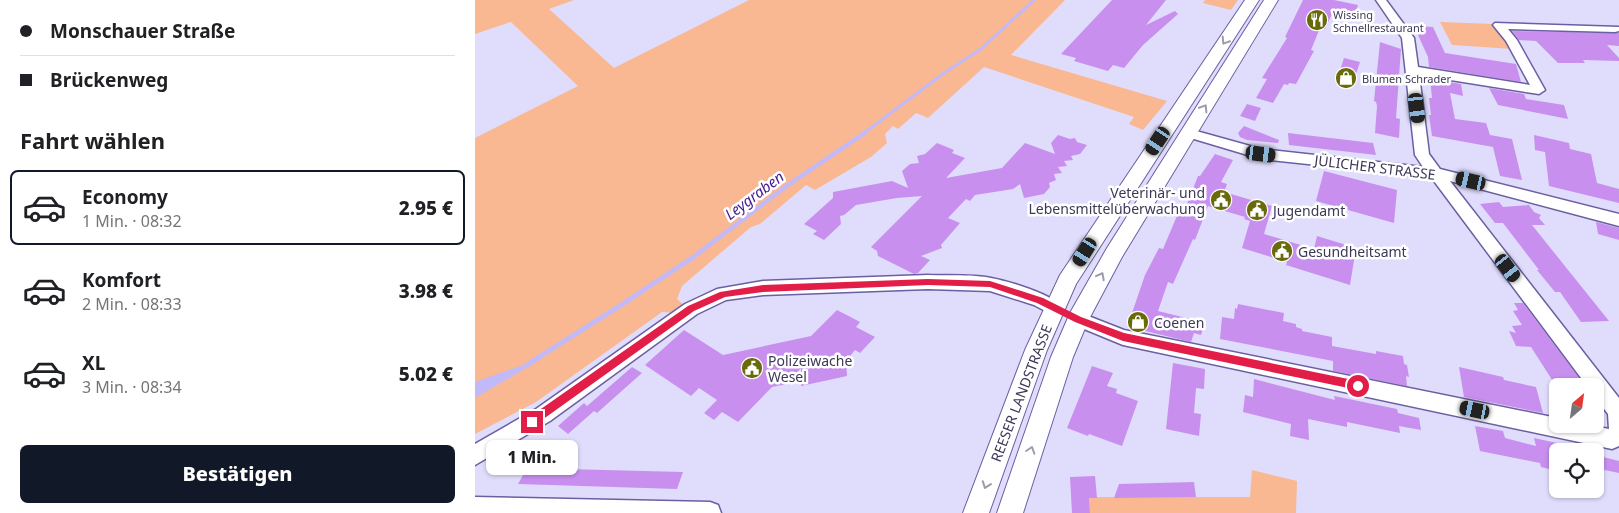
<!DOCTYPE html>
<html lang="de">
<meta charset="utf-8">
<style>
:root{--surface:#fff;--page:#f2f2f2;--text:#202124;--muted:#757577;--line:#e0e0e0;--accent:#111827}
body{margin:0;font-family:"Noto Sans",sans-serif;background:var(--page);color:var(--text);height:100vh;display:flex;flex-direction:column;font-size:19px;white-space:nowrap}
*{box-sizing:border-box;margin:0}
p{font-size:16px;color:var(--muted)}
.icon{flex:none;width:28px;height:28px;fill:none;stroke:currentColor;stroke-width:2;stroke-linecap:round;stroke-linejoin:round}
.map{position:relative;flex:1;overflow:hidden}
.drawer{display:flex;flex-direction:column;background:var(--surface);width:475px}
.drawer>*{flex:none}
.banner{display:grid;align-content:center;height:110px;padding:0 20px;background:var(--surface)}
.needle{width:32px;rotate:29deg}
.buttons{position:absolute;left:1074px;top:378px;display:grid;gap:10px}
.buttons a{display:grid;place-items:center;width:55px;height:55px;border-radius:8px;background:var(--surface);box-shadow:0 1px 4px #0004;font-size:25px}
.end{position:absolute;width:22px;height:22px;margin:-11px;border:6px solid #e11d48;background:#fff;box-shadow:0 0 0 2px #fff}
.from{border-radius:50%}
.bubble{position:absolute;height:35px;border-radius:8px;background:var(--surface);box-shadow:0 1px 4px #0004;font-size:16px;font-weight:800;line-height:35px;text-align:center}
.car{position:absolute;width:15px;height:30px;margin:-15px -8px;border-radius:6px;box-shadow:0 0 4px 1px #0007;background:linear-gradient(#222 24%,#8ab4d8 0 40%,#222 0 76%,#8ab4d8 0 86%,#222 0)}
.banner b{display:flex;align-items:center;gap:18px;height:48px;font-size:19px}
.banner b+b{border-top:1px solid var(--line)}
.banner i{width:12px;height:12px;background:var(--text)}
ul{padding:0;list-style:none}
li{display:flex;align-items:center;gap:15px;height:75px;margin:0 10px 8px;padding:0 10px;border:2px solid transparent;border-radius:8px}
li div{flex:1}
li b{display:block;font-size:19px}
li em{font-style:normal;font-weight:800}
li.selected{border-color:var(--accent)}
li>.icon{width:45px;height:45px;stroke-width:1.5}
h2{padding:0 20px;font-size:22px;line-height:60px}
.cta{display:flex;gap:10px;margin-top:auto;padding:10px 20px}
.cta a{flex:1;height:58px;border-radius:8px;background:var(--accent);color:#fff;font-size:20px;font-weight:800;line-height:58px;text-align:center}
main{display:flex;flex:1;min-height:0}
.map>svg:first-child{display:block}
</style>
<main>
<section class="drawer">
<div class="banner">
<b><i class="from"></i>Monschauer Straße</b>
<b><i></i>Brückenweg</b>
</div>
<h2>Fahrt wählen</h2>
<ul>
<li class="selected"><svg class="icon" aria-label="car" viewBox="0 0 24 24"><path d="M5 17H2v-5l4-1 3-4h7l3 4 3 1v5h-3M9 17h6M6 11h13"/><circle cx="7" cy="17" r="2"/><circle cx="17" cy="17" r="2"/></svg><div><b>Economy</b><p>1 Min. · 08:32</p></div><em>2.95 €</em></li>
<li><svg class="icon" aria-label="car" viewBox="0 0 24 24"><path d="M5 17H2v-5l4-1 3-4h7l3 4 3 1v5h-3M9 17h6M6 11h13"/><circle cx="7" cy="17" r="2"/><circle cx="17" cy="17" r="2"/></svg><div><b>Komfort</b><p>2 Min. · 08:33</p></div><em>3.98 €</em></li>
<li><svg class="icon" aria-label="car" viewBox="0 0 24 24"><path d="M5 17H2v-5l4-1 3-4h7l3 4 3 1v5h-3M9 17h6M6 11h13"/><circle cx="7" cy="17" r="2"/><circle cx="17" cy="17" r="2"/></svg><div><b>XL</b><p>3 Min. · 08:34</p></div><em>5.02 €</em></li>
</ul>
<div class="cta"><a>Bestätigen</a></div>
</section>
<div class="map">
<svg width="1144" height="513" viewBox="0 0 1144 513">
<rect width="100%" height="100%" fill="#e0ddfc"/>
<path fill="#f9b792" d="M0,0H99L74,9L139,68L274,0H590L536,55L692,101L668,130L654,124L659,117L509,67L453,118L441,113L423,129L418,126L410,134L412,143L396,157L340,190L331,185L285,224L276,227L207,286L202,299L210,306L201,313L187,312L61,402L0,434V138L103,86L36,22L0,34Z
M730,0H763L756,10L728,3Z
M965,22L1019,24L1038,49L977,45Z
M777,470L822,481L821,513H615L614,497H775Z"/>
<path fill="#c2baf8" d="M65,359V360L0,398V382Z"/>
<g fill="none" stroke-linecap="round" stroke-linejoin="round">
<path stroke="#c2baf8" stroke-width="3" d="M389,133L469,73L506,49L559,0"/>
<path stroke="#c2baf8" stroke-width="4.5" d="M152,301L217,258L313,185L391,132"/>
<path stroke="#c2baf8" stroke-width="5" d="M53,364L154,300"/>
</g>
<path fill="#c88fef" d="M637,0H691L671,25L700,11L703,14L668,45L649,68L638,65L633,71L599,61L601,58L586,54Z
M828,0H859L883,5L879,17L858,12L850,29L845,28L836,50L839,51L821,84L814,83L813,85L809,84L798,103L781,98L792,79L787,78L812,38L810,37Z
M942,26L958,27L970,53L1041,64L1046,82L954,67L953,57L943,35Z
M1037,31L1144,33V46L1132,45L1144,58V61L1108,60L1110,63H1083L1061,41L1044,40Z
M905,42L926,49L921,118L925,119L924,138L900,133L902,106L901,102L899,101Z
M869,58L885,62L878,83L862,79Z
M955,79L986,84L988,96L975,93L980,119L1011,123L1015,135L1037,139L1047,180L1025,176L1018,147L957,136L954,115H956L954,98H957Z
M1014,88L1049,94L1051,99L1089,105L1093,119L1023,105Z
M772,104L786,108L780,121L765,116Z
M769,126L804,140L803,143L772,140L765,137L763,133Z
M813,133L898,143L901,155L814,145Z
M583,135L595,139L600,138L602,142L612,145L605,154L596,156L598,160L589,161L592,166L583,167L587,173L579,174L581,180L574,183L575,187L569,194L549,198L545,184L538,189L500,195L495,201L491,199L473,218L485,223L466,245L467,248L446,256L455,260L443,273L439,274L403,256L402,251L396,247L447,196L422,198L381,205L369,215L365,216L366,224L349,240L338,234L342,231L329,224L358,198V192L417,181L433,188L427,171L435,164L444,163L442,156L450,154L462,143L479,150L477,153L490,158L471,178L527,168L550,143L580,154L576,143Z
M1059,135L1094,143L1095,149L1116,154L1122,183L1144,189V203L1074,186L1070,152L1060,150Z
M740,154L758,160L746,182L752,184L749,192L797,206L789,234L839,249L842,236L881,248L875,285L811,265L812,262L767,248L775,221L769,219L770,217L733,206L720,240L718,239L698,284L693,282L683,311L723,321L722,323L729,325L726,335L719,333L716,342L666,330L658,323L656,316L670,275L684,248L688,249L704,211L709,212L723,176H725Z
M849,171L922,190L919,223L841,201Z
M1024,202L1028,207L1054,205L1059,212L1066,215L1064,218L1070,225H1057L1134,321L1106,322L1085,292H1080L1062,270H1064L1028,223H1020L1005,204Z
M1121,222L1144,228V240L1123,234Z
M1039,303H1048L1110,386H1081L1056,347L1041,346L1034,331L1041,333L1037,326L1047,325L1038,311L1043,310Z
M763,304L809,313L808,321L821,324V327L827,329V331L857,337V346L901,354V351L928,356L929,364L932,365L934,377L931,376L932,386L858,371V361L745,339L747,317L759,319L760,308L762,309Z
M362,310L385,322L381,327L400,337L385,353L380,350L371,361L372,376L326,386V368L312,384L297,387L263,422L247,412L239,420L229,413L242,400L224,388L216,396L170,365L209,330L248,355L336,336Z
M698,363L730,369L729,389L721,388L719,413L726,414L724,436L691,429Z
M617,366L638,373L632,386L642,389L641,393L663,401L647,446L614,434L613,436L592,428Z
M157,367L167,373L122,413L119,411L93,434L83,426L109,403L112,406Z
M984,367L1028,377L1029,380L1061,387L1068,413L989,397Z
M779,379L860,400L859,396L922,409L923,413L944,418L946,430L924,426L925,433L872,422V427L833,419L834,440L815,436L816,424L768,412L770,395L778,397Z
M1000,426L1028,431L1030,438L1061,446L1059,438L1082,443V471L1066,467L1065,463L1005,451Z
M1120,455L1144,461V473L1120,468Z
M52,468L208,472L202,489L43,484Z
M620,476L622,498H614L615,513H597L595,477Z
M719,482L721,497L639,498L644,484Z"/>
<g fill="none" stroke-linecap="round" stroke-linejoin="round">
<g stroke="#6b5fa2" stroke-width="3">
<path id="minor" d="M901,0H911L939,38L943,67L1055,85L1031,41L1018,25L1020,23L1144,27V31L1140,32L1033,29L1042,40L1070,90L1064,94L944,75L954,154L965,169L1144,214V226L975,181L1144,398V446L1137,449L648,345L597,324L594,319L597,314L603,312L649,330L1082,418V424H1109L1134,429L1133,414L1120,397V386H1112L956,177L786,159L709,136L707,133L709,130L714,129L786,149L948,167L940,155L927,38Z
M453,275C473,276 496,274 516,278C532,281 579,294 587,308L584,313L578,315L559,305L515,291L453,289L288,295L251,300L222,314L75,421L0,465V444L61,409L210,304L242,289L288,281Z
M0,497L235,502L243,505L246,513H0Z"/>
</g>
<g stroke="#6b5fa2" stroke-width="2">
<path id="major" d="M770,0H784L601,284L572,350L514,513H488L550,350L585,275Z
M789,0H803L647,257L613,321L598,357L548,513H522L576,357L595,313L632,248Z"/>
</g>
<use href="#minor" fill="#fff" fill-rule="evenodd"/>
<use href="#major" fill="#fff" fill-rule="evenodd"/>
</g>
<defs><path id="oneway-chevron" d="M-2-3.5L2.5 0L-2 3.5" fill="none" stroke-width="1.6" stroke-linecap="round" stroke-linejoin="round" transform="scale(1.25)"/></defs>
<g stroke="#9e9caa">
<use href="#oneway-chevron" transform="translate(750 41) rotate(123)"/>
<use href="#oneway-chevron" transform="translate(729 108) rotate(-58)"/>
<use href="#oneway-chevron" transform="translate(626 276) rotate(-62)"/>
<use href="#oneway-chevron" transform="translate(556 450) rotate(-72)"/>
<use href="#oneway-chevron" transform="translate(511 485) rotate(110)"/>
</g>
<path fill="#e11d48" d="M453,279L515,281L568,298L606,317L649,333L883,381L887,386L883,390L648,341L600,322L562,303L515,287L453,285L288,292L250,297L219,311L60,425H53L52,422L53,418L213,306L245,292L288,285Z"/>
<defs>
<g id="restaurant-disc" transform="scale(1.125)"><circle r="9.5" fill="#696b0b" stroke="#fff"/><path d="M-5-6h1v4h1v-4h1v4h1v-4h1v5L-1.5 .5V6h-2V.5L-5-1ZM5-6V6H3V1.5H1.5Q1.5-4 5-6Z" fill="#fff"/></g>
<g id="shop-disc" transform="scale(1.125)"><circle r="9.5" fill="#696b0b" stroke="#fff"/><path d="M-5-2.5h2.3a2.7 3.5 0 0 1 5.4 0H5L5.5 6h-11ZM-1.5-2.5h3a1.5 2.3 0 0 0-3 0Z" fill="#fff"/></g>
<g id="civic-disc" transform="scale(1.125)"><circle r="9.5" fill="#696b0b" stroke="#fff"/><path d="M-.6-6.5H3V-4.5H.6V-3L4-1V1h2V6H-6V1h2V-1L-.6-3ZM-1.2 2.5V6h2.4V2.5Z" fill="#fff"/></g>
</defs>
<g fill-rule="evenodd">
<use href="#restaurant-disc" x="842" y="20"/>
<use href="#shop-disc" x="871" y="78"/>
<use href="#civic-disc" x="746" y="200"/>
<use href="#civic-disc" x="782" y="210"/>
<use href="#civic-disc" x="807" y="251"/>
<use href="#shop-disc" x="663" y="322"/>
<use href="#civic-disc" x="277" y="368"/>
</g>
<g text-anchor="middle" dominant-baseline="central" stroke-width="5" stroke-linejoin="round" paint-order="stroke">
<g font-size="11" fill="#3c3856" stroke="#fff" text-anchor="start">
<text x="858" y="14">Wissing<tspan x="858" dy="13">Schnellrestaurant</tspan></text>
<text x="887" y="78">Blumen Schrader</text>
</g>
<g font-size="14" fill="#3c3856" stroke="#fff">
<text transform="translate(900 167) rotate(7)">JÜLICHER STRASSE</text>
<text transform="translate(546 393) rotate(-69)">REESER LANDSTRASSE</text>
</g>
<g font-size="14" fill="#3c3856" stroke="#fff" text-anchor="start">
<text x="730" y="192" text-anchor="end">Veterinär- und<tspan x="730" dy="16">Lebensmittelüberwachung</tspan></text>
<text x="798" y="210">Jugendamt</text>
<text x="823" y="251">Gesundheitsamt</text>
<text x="679" y="322">Coenen</text>
<text x="293" y="360">Polizeiwache<tspan x="293" dy="16">Wesel</tspan></text>
</g>
<g font-size="15" font-style="italic" fill="#441b91" stroke="#fff">
<text transform="translate(279 195) rotate(-37)">Leygraben</text>
</g>
</g>
</svg>
<div class="buttons">
<a><svg class="needle" viewBox="-14 -14 28 28"><path d="M0-13l5 13h-10z" fill="#e53935"/><path d="M0 13l5-13h-10z" fill="#757577"/></svg></a>
<a><svg class="icon" aria-label="locate" viewBox="0 0 24 24"><circle cx="12" cy="12" r="6"/><path d="M12 2v4M12 18v4M2 12h4M18 12h4"/></svg></a>
</div>
<i class="end from" style="left:883px;top:386px"></i>
<i class="end" style="left:57px;top:422px"></i>
<div class="bubble" style="left:11px;top:440px;width:92px">1 Min.</div>
<i class="car" style="left:942px;top:108px;rotate:173deg"></i>
<i class="car" style="left:683px;top:141px;rotate:214deg"></i>
<i class="car" style="left:786px;top:154px;rotate:97deg"></i>
<i class="car" style="left:996px;top:181px;rotate:283deg"></i>
<i class="car" style="left:610px;top:252px;rotate:212deg"></i>
<i class="car" style="left:1033px;top:268px;rotate:143deg"></i>
<i class="car" style="left:1000px;top:410px;rotate:282deg"></i>
</div>
</main>
